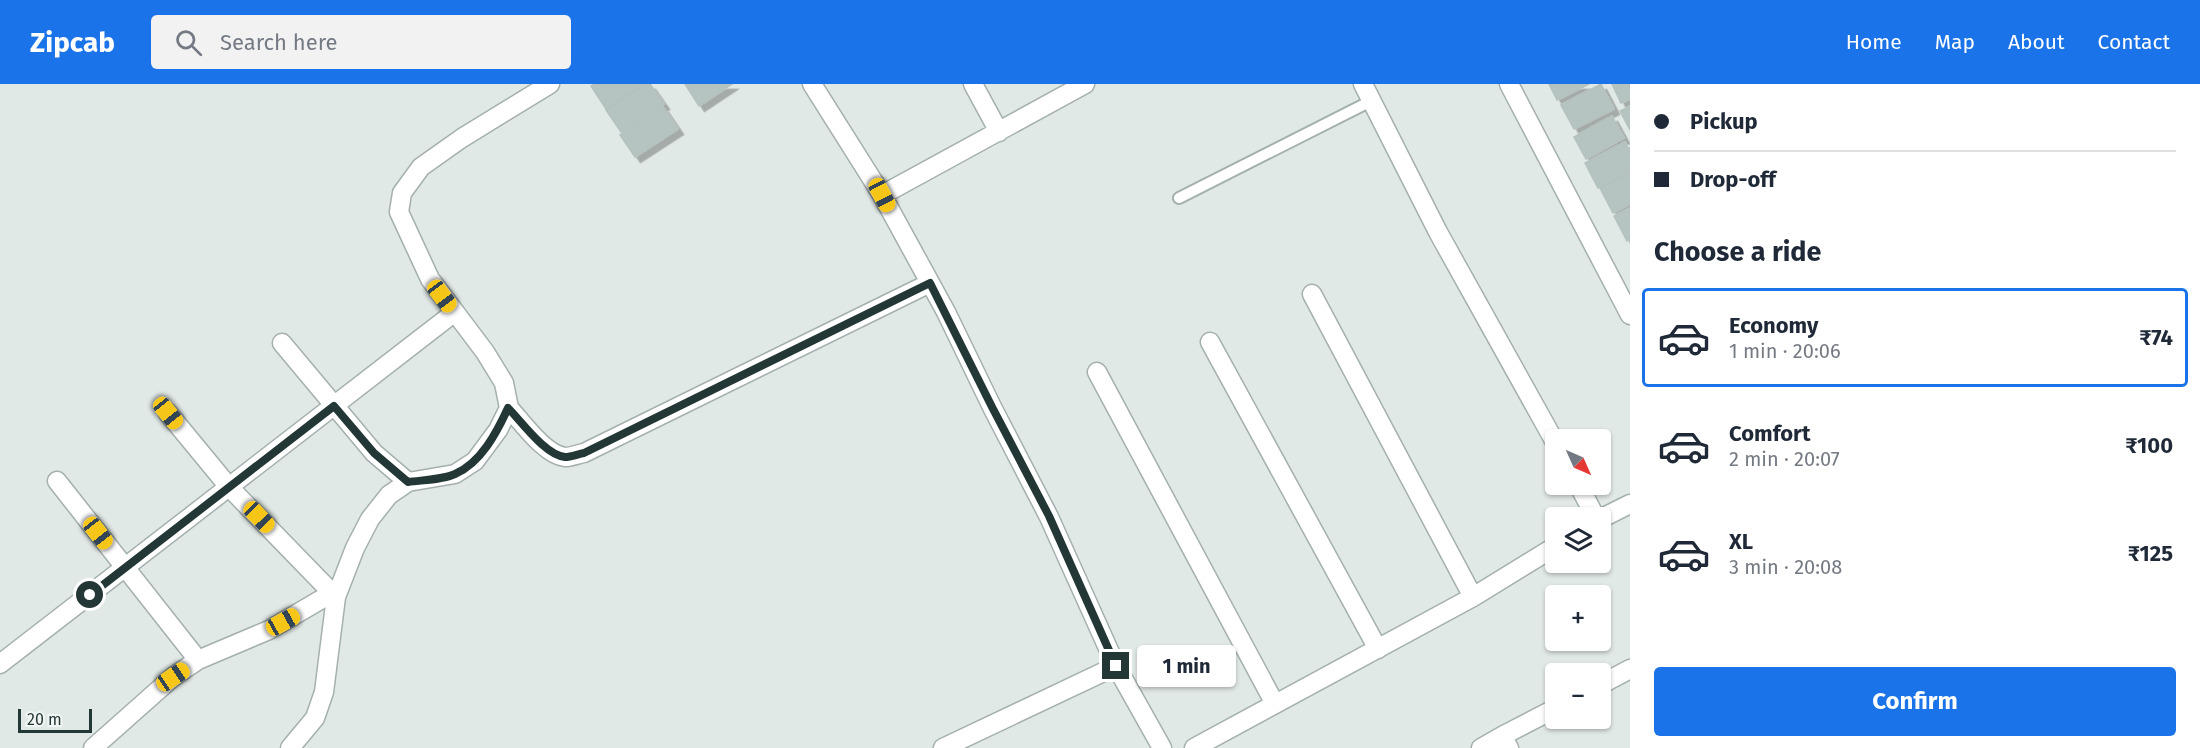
<!DOCTYPE html>
<meta charset="utf-8">
<style>
:root{--surface:#fff;--page:#f2f2f3;--text:#1f2937;--muted:#747a83;--line:#e0e1e3;--accent:#1a73e8}
body{margin:0;font-family:"Fira Sans",sans-serif;background:var(--page);color:var(--text);height:100vh;display:flex;flex-direction:column;font-size:22px;white-space:nowrap}
*{box-sizing:border-box;margin:0}
p{font-size:20px;color:var(--muted)}
.icon{flex:none;width:33px;height:33px;fill:none;stroke:currentColor;stroke-width:2;stroke-linecap:round;stroke-linejoin:round}
.map{position:relative;flex:1;overflow:hidden}
.details{display:flex;flex-direction:column;background:var(--surface);width:570px}
.details>*{flex:none}
.guide{display:grid;align-content:center;height:132px;padding:0 24px;background:var(--surface)}
.needle{width:39px;rotate:135deg}
.tools{position:absolute;left:1545px;top:345px;display:grid;gap:12px}
.tools a{display:grid;place-items:center;width:66px;height:66px;border-radius:6px;background:var(--surface);box-shadow:0 2px 4px #0004;font-size:30px}
.scale{position:absolute;left:18px;bottom:15px;width:74px;box-sizing:border-box;padding-left:6px;border:3px solid #233836;border-top:0;font-size:16px;line-height:21px;white-space:nowrap;color:#233836;-webkit-text-stroke:4px #f1f6f5;paint-order:stroke}
.end{position:absolute;width:27px;height:27px;margin:-14px;border:8px solid #233836;background:#fff;box-shadow:0 0 0 3px #fff}
.from{border-radius:50%}
.bubble{position:absolute;height:42px;border-radius:6px;background:var(--surface);box-shadow:0 2px 4px #0004;font-size:20px;font-weight:700;line-height:42px;text-align:center}
.car{position:absolute;width:18px;height:36px;margin:-18px -9px;border-radius:8px;box-shadow:0 0 4px 2px #0007;background:linear-gradient(#f5c518 24%,#345 0 40%,#f5c518 0 76%,#345 0 86%,#f5c518 0)}
.guide b{display:flex;align-items:center;gap:21px;height:57px;font-size:22px}
.guide b+b{border-top:2px solid var(--line)}
.guide i{width:15px;height:15px;background:var(--text)}
ul{padding:0;list-style:none}
li{display:flex;align-items:center;gap:18px;height:99px;margin:0 12px 9px;padding:0 12px;border:3px solid transparent;border-radius:6px}
li div{flex:1}
li b{display:block;font-size:22px}
li em{font-style:normal;font-weight:700}
li.active{border-color:var(--accent)}
li>.icon{width:54px;height:54px;stroke-width:1.5}
h2{padding:0 24px;font-size:27px;line-height:72px}
.primary-button{display:flex;gap:12px;margin-top:auto;padding:12px 24px}
.primary-button a{flex:1;height:69px;border-radius:6px;background:var(--accent);color:#fff;font-size:24px;font-weight:700;line-height:69px;text-align:center}
header{display:flex;align-items:center;gap:36px;box-sizing:border-box;height:84px;padding:0 30px;background:var(--accent);color:#fff}
header strong{font-size:28px}
nav{display:flex;gap:33px;margin-inline-start:auto;font-size:21px}
.search{width:420px;height:54px;background:var(--page);display:flex;align-items:center;gap:15px;box-sizing:border-box;padding:0 21px;border-radius:6px;color:var(--muted);font-size:22px}
main{display:flex;flex:1;min-height:0}
.map>svg:first-child{display:block}
</style>
<header>
<strong>Zipcab</strong>
<div class="search"><svg class="icon" aria-label="search" viewBox="0 0 24 24"><circle cx="10" cy="10" r="6"/><path d="M15 15l6 6"/></svg>Search here</div>
<nav><a>Home</a><a>Map</a><a>About</a><a>Contact</a></nav>
</header>
<main>
<div class="map">
<svg width="1630" height="664" viewBox="0 0 1630 664">
<defs>
<filter id="shadow"><feDropShadow dx="5.5" dy="5.5" stdDeviation="0" flood-color="#0004"/></filter>
</defs>
<rect width="100%" height="100%" fill="#e1e9e7"/>
<path fill="#b6c4c1" stroke="#b4c2bf" stroke-width="1.5" filter="url(#shadow)" d="M595,0H643L606,25L591,2Z
M646,0H650L664,20L621,48L606,26Z
M685,0H732L699,22Z
M1549,0H1589L1557,16Z
M1601,0L1614,25L1574,45L1561,21Z
M1612,0H1630V15L1621,19Z
M1630,22V46L1620,27Z
M663,23L678,45L635,73L620,51Z
M1612,32L1624,54L1586,75L1574,53Z
M1625,58L1630,68V87L1598,104L1585,79Z
M1630,89V120L1613,129L1600,104Z
M1630,124V155L1627,157L1614,132Z"/>
<g fill="none" stroke-linecap="round" stroke-linejoin="round">
<g stroke="#a4b0ae" stroke-width="14">
<path id="service" d="M1179,114L1371,17"/>
</g>
<g stroke="#a4b0ae" stroke-width="21">
<path id="minor" d="M812,0L882,111L946,228L992,323L1049,433L1116,582L1162,664
M973,0L999,48
M1363,0L1438,148L1556,360
M1509,0L1630,231
M882,111L1085,0
M1312,210L1473,513
M1210,258L1378,565
M282,259L374,369L408,398
M1097,288L1275,620
M509,324C522,338 545,371 565,373C571,373 578,370 584,369L930,199
M168,329L229,403L336,513
M57,397L198,576
M1578,400L1596,434
M1600,435L1630,420
M0,580L455,228
M1600,601L1630,585
M93,664L173,593L198,576L269,546L332,509
M290,664L315,634L324,608L336,513L355,464L370,435L389,411L408,398L455,390L475,377L498,346L509,324L504,299L485,268L430,195L399,128L402,109L421,83L462,54L550,0
M943,664L1116,582
M1194,664L1473,513L1556,462
M1481,664L1502,652
M1509,664L1502,652L1556,624"/>
</g>
<use href="#service" stroke="#fff" stroke-width="10"/>
<use href="#minor" stroke="#fff" stroke-width="18"/>
</g>
<g fill="none" stroke-linecap="round" stroke-linejoin="round">
<path stroke="#233836" stroke-width="8" d="M90,511L334,322L374,369L408,398C422,396 442,396 455,390C481,379 497,348 508,324C522,338 545,371 565,373C571,373 578,370 584,369L930,199L992,323L1049,432L1116,582"/>
</g>
</svg>
<div class="tools">
<a><svg class="needle" viewBox="-14 -14 28 28"><path d="M0-13l5 13h-10z" fill="#e53935"/><path d="M0 13l5-13h-10z" fill="#747a83"/></svg></a>
<a><svg class="icon" aria-label="layers" viewBox="0 0 24 24"><path d="M12 4l9 5-9 5-9-5zM3 14l9 5 9-5"/></svg></a>
<a>+</a>
<a>−</a>
</div>
<div class="scale">20 m</div>
<i class="end from" style="left:90px;top:511px"></i>
<i class="end" style="left:1116px;top:582px"></i>
<div class="bubble" style="left:1137px;top:561px;width:99px">1 min</div>
<i class="car" style="left:882px;top:111px;rotate:152deg"></i>
<i class="car" style="left:442px;top:212px;rotate:143deg"></i>
<i class="car" style="left:168px;top:329px;rotate:141deg"></i>
<i class="car" style="left:259px;top:433px;rotate:136deg"></i>
<i class="car" style="left:98px;top:449px;rotate:142deg"></i>
<i class="car" style="left:283px;top:538px;rotate:61deg"></i>
<i class="car" style="left:173px;top:593px;rotate:56deg"></i>
</div>
<section class="details">
<div class="guide">
<b><i class="from"></i>Pickup</b>
<b><i></i>Drop-off</b>
</div>
<h2>Choose a ride</h2>
<ul>
<li class="active"><svg class="icon" aria-label="car" viewBox="0 0 24 24"><path d="M5 17H2v-5l4-1 3-4h7l3 4 3 1v5h-3M9 17h6M6 11h13"/><circle cx="7" cy="17" r="2"/><circle cx="17" cy="17" r="2"/></svg><div><b>Economy</b><p>1 min · 20:06</p></div><em>₹74</em></li>
<li><svg class="icon" aria-label="car" viewBox="0 0 24 24"><path d="M5 17H2v-5l4-1 3-4h7l3 4 3 1v5h-3M9 17h6M6 11h13"/><circle cx="7" cy="17" r="2"/><circle cx="17" cy="17" r="2"/></svg><div><b>Comfort</b><p>2 min · 20:07</p></div><em>₹100</em></li>
<li><svg class="icon" aria-label="car" viewBox="0 0 24 24"><path d="M5 17H2v-5l4-1 3-4h7l3 4 3 1v5h-3M9 17h6M6 11h13"/><circle cx="7" cy="17" r="2"/><circle cx="17" cy="17" r="2"/></svg><div><b>XL</b><p>3 min · 20:08</p></div><em>₹125</em></li>
</ul>
<div class="primary-button"><a>Confirm</a></div>
</section>
</main>
